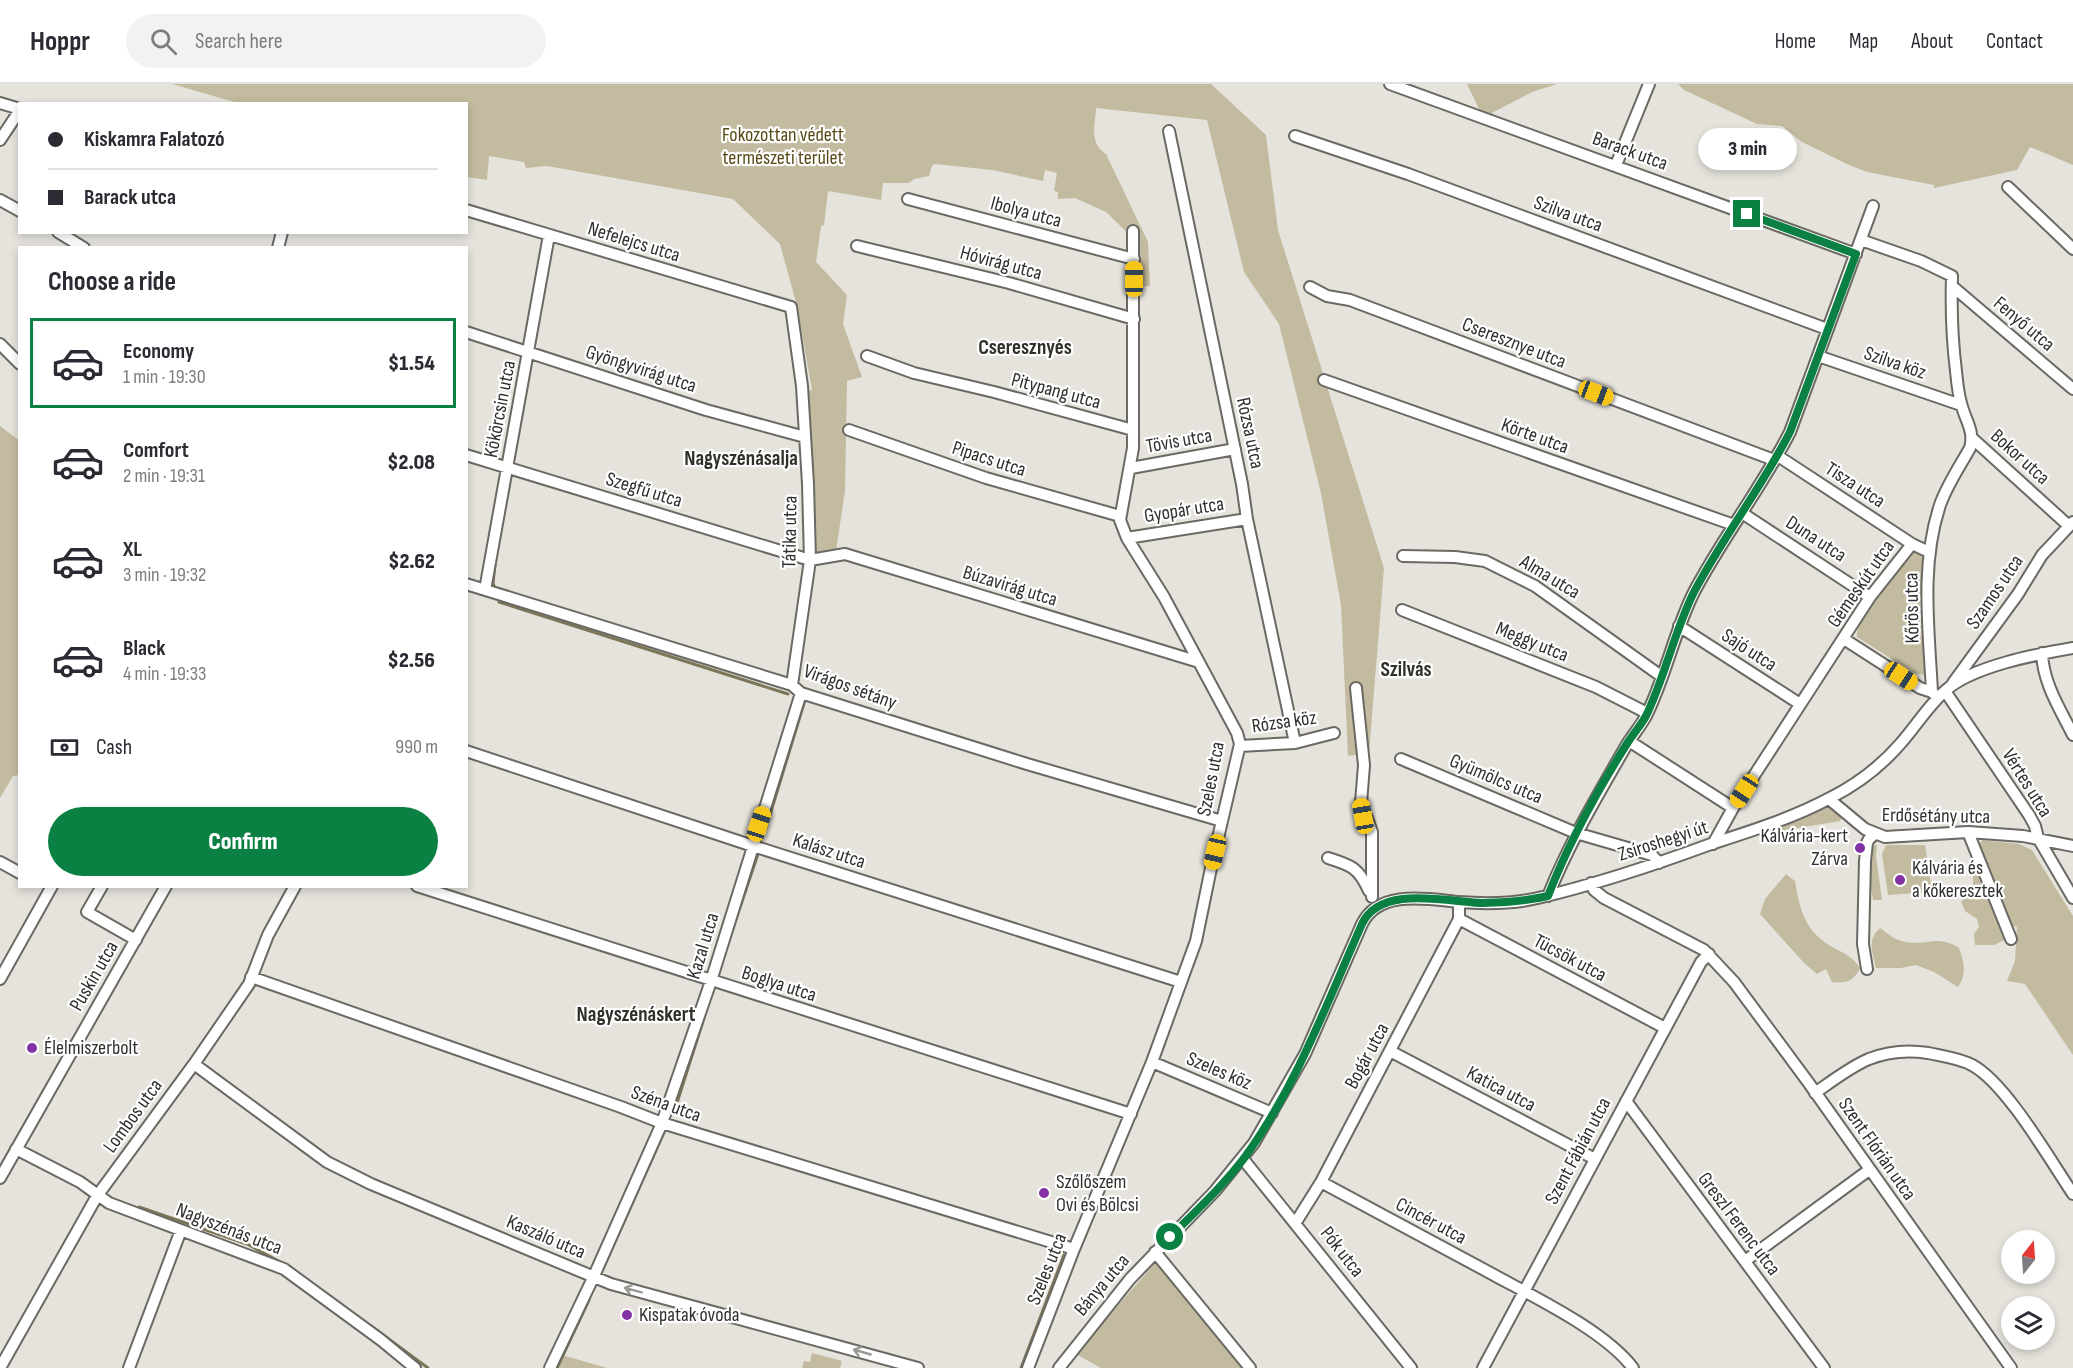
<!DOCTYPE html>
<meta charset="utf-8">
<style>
:root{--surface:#fff;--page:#f2f2f3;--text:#2b2b33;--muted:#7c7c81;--line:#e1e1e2;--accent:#0b8043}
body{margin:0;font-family:"Sofia Sans Condensed",sans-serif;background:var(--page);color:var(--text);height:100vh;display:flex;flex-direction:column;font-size:22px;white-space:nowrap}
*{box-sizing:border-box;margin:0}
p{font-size:20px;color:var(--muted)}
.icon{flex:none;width:33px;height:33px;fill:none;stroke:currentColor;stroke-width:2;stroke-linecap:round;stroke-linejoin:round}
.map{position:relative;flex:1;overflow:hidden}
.details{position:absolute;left:18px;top:162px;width:450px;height:642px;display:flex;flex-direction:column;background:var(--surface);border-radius:0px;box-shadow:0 3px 9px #0003}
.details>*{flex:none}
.guide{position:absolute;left:18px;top:18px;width:450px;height:132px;border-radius:0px;box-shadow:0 3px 9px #0003;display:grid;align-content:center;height:132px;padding:0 30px;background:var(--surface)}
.needle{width:39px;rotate:17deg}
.tools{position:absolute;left:2001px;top:1146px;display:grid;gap:12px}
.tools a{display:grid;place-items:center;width:54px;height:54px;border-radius:50%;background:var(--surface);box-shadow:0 3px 9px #0003;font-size:30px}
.end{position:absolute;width:27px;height:27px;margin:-14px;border:8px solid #0b8043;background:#fff;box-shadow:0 0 0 3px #fff}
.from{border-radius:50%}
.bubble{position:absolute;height:42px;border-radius:21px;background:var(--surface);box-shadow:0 3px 9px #0003;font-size:20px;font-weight:800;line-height:42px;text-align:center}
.car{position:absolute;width:18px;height:36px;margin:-18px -9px;border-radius:8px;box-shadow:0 0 4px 2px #0007;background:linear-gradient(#f5c518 24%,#345 0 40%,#f5c518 0 76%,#345 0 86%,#f5c518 0)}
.guide b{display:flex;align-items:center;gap:21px;height:57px;font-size:22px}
.guide b+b{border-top:2px solid var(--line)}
.guide i{width:15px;height:15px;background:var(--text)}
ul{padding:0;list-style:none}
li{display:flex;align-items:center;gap:18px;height:90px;margin:0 12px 9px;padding:0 18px;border:3px solid transparent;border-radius:0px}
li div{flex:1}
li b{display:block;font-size:22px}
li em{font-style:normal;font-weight:800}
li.active{border-color:var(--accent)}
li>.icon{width:54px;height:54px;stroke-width:1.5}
h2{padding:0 30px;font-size:27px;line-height:72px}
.pay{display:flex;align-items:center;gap:15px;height:66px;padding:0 30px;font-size:22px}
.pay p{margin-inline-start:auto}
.button{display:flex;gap:12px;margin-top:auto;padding:12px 30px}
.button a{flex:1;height:69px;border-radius:36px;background:var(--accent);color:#fff;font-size:24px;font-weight:800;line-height:69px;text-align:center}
header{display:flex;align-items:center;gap:36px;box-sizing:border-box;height:84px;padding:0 30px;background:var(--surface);border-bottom:2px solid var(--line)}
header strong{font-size:28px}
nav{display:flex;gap:33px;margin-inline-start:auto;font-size:21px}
.search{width:420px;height:54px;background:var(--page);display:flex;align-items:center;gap:15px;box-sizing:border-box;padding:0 21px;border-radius:33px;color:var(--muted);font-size:22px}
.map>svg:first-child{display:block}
</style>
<header>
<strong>Hoppr</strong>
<div class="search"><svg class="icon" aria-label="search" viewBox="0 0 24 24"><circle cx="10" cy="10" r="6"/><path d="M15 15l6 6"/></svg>Search here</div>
<nav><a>Home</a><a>Map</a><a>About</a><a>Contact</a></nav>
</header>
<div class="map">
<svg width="2073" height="1284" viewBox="0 0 2073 1284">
<rect width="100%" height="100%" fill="#e5e3dc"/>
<path fill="#c3bb9f" d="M172,0H1211L1266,51L1278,146L1384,484L1369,669L1348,672L1341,521L1321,409L1279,240L1244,188L1207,36L1096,24C1095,44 1089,58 1106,70L1148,158L1150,202L1139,203L1137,158L1106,128L1075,114L1058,115V108L1054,107L1057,89L1045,86L1043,97L992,86L935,80L932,82L929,92L914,95L909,99H883L881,116L828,107L824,141L821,142L816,178L847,211L843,240L862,293L847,297L845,407L836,467L814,468L805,308L812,306L797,222L780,160L733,115L547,82L526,84L524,78L489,72L487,96L467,93L466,20L238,19Z
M1467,0H1557L1532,8L1488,31L1480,27Z
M1678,0H2073V81L2030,63L2017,86L1934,104V101L1867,88L1849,81L1802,58L1782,42L1757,40L1684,6Z
M0,342L20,357L19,691L13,692L0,714Z
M1912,466L1920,469L1924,474L1919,531L1925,576V591L1914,589L1857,553C1855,531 1898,485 1912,466Z
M1823,717L1843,730L1840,737L1780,747L1770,741Z
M1982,756L2019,760L2032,766L2073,832V971L2025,900L2007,897L2015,877L2017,843L2012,842L1979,761Z
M1877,760L1876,772L1882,816H1873C1870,798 1867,781 1872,763Z
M1886,761H1925L1932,808L1888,811L1882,770Z
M1977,786L2004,856L1994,861H1975L1974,850L1979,843L1977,835L1965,827L1961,818L1973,802V791Z
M1786,790L1795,797C1800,827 1805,848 1834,864C1845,870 1853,873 1860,884C1854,897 1846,900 1832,898L1826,885L1817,890L1804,879L1760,830L1765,815Z
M1880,844C1888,850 1896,857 1906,858C1929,862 1936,850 1959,864C1964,878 1967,890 1958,903L1934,888L1916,881L1901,884H1876C1872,867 1867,856 1880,844Z
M1155,1179L1161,1181L1242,1284H1101L1076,1270Z
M812,1269L842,1277L840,1284H802L804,1277L810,1278Z
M562,1271L607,1284H555Z"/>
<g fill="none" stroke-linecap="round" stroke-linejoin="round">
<path stroke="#7d7557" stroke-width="3" d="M495,505L493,499L495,481
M499,518L788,610
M766,744L805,616
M730,853L758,770
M676,1022L704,934
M139,1123L247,1160L282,1179
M602,1187L665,1046
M371,1242L428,1284
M557,1284L589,1216
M1021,1284L1064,1171"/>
<g stroke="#6a6963" stroke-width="14">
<path id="minor" d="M1390,0L1856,170
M0,19L20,25
M1169,47L1242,400L1247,435L1295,659
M1295,52L1408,90L1827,245
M0,56L20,26
M1616,81L1649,0
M2008,103L2073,165
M908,115L1134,175
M0,116L20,127
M466,126L791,223L802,302L808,400L810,476L792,601
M58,148L84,164
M1861,156L1921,177L1952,192C1951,224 1952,255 1956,287C1957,297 1958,309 1961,319C1965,336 1975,347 1970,364C1960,382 1947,401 1940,421C1920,481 1929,546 1932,608L1938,614
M857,162L1009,199L1134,235
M278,164L282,148
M1952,202L2073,305
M1310,203L1327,212L1350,216L1774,376
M466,248L706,326L805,353
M0,260L20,280
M867,272L914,289L994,308L1133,346
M1818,272L1961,321
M1324,296L1734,441
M849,346L986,394L1120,432
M1973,355L2069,442
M466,371L810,476L845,470L1199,578
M1778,372L1912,460
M1131,384L1235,365
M1742,429L1870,513
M1127,454L1247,435
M1403,472L1455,473L1485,477L1535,502L1661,592
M466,500L792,601L801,609L1027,680L1222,737
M485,506L549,151
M1402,526L1596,603L1647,629
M1679,542L1800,620
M1844,555L1920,604L1932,608
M2042,569C2043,599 2060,625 2073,651
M1953,599L2018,510L2042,471L2073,438
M1356,604L1364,681L1361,719L1363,732L1367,734L1372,748V813
M1945,607L2029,731L2035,742L2038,754L2073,814
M1629,657L1733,724
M1240,662L1295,659L1334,649
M466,667L753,762L1181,898
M1401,675L1576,749L1652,771L1659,779
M1829,715L1865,745L1885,753L1968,748L2023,752L2073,762
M1968,748L2011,855
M1713,760L1733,724L1870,513L1912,460L1929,468
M1328,774C1351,781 1359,784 1369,807
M0,778L20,789
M1591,799L1594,806L1604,814L1704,866L1734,898L1808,998L2011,1284
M102,802L87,828L136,856
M417,802L1131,1030
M1548,812C1569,759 1598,711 1626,662C1632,652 1640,643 1646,632C1666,592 1674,548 1694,508C1723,453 1762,403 1790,348L1873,122
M1459,835L1665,944
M1867,885L1863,860L1865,777L1867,759L1869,755L1875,750
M251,893L621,1023L662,1039L1074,1165
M0,895L52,802
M1390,967L1595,1075
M1152,978L1272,1029
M194,980L327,1078L371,1100L611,1200L918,1284
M1815,1009C1832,997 1850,983 1869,975C1887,968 1909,966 1928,969C1942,972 1959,974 1972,981C2006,999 2050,1076 2073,1110
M1626,1017L1824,1284
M16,1065L80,1098L109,1119L284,1185L381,1256L415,1284
M1243,1075L1411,1284
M0,1094L166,802
M1321,1098C1379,1129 1436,1160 1494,1191C1536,1214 1605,1247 1633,1284
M1296,1138L1321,1098L1459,835V818
M1155,1168L1250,1284
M1745,1177L1869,1086
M0,1284L97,1112L194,980L249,900L268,851L295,802
M129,1284L181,1146
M550,1284L593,1194L662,1039L711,897L801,609
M1028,1284L1074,1165L1152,978L1196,857L1211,784L1240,660L1237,649L1164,513L1127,454L1120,436L1133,364V147
M1059,1284L1130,1195L1215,1107L1254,1059L1305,970L1362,840C1379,805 1428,815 1459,818C1485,820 1512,820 1538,814C1597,800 1654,781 1711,760C1751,747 1793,734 1830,714C1856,701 1882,681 1901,659C1916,642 1928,622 1945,607C1972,582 2038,570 2073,564
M1483,1284L1701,878L1709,870"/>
</g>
<use href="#minor" stroke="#fff" stroke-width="10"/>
</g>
<defs><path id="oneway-shaft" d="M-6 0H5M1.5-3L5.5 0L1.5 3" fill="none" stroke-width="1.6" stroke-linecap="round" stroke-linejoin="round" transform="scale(1.5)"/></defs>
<g stroke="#989896">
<use href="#oneway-shaft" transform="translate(633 1206) rotate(-165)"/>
<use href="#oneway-shaft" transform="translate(862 1268) rotate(-164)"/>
</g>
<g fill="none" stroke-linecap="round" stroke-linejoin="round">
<path stroke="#0b8043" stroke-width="8" d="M1170,1153C1196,1127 1223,1102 1245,1073C1296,1003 1327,919 1362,840C1381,800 1448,818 1483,819C1505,819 1526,817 1548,812C1569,758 1597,707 1628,658C1634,649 1641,641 1646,632C1665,593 1674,548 1694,508C1723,453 1762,403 1790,348L1856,170L1747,130"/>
</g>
<g fill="#8232a2" stroke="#fff" stroke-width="2">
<circle cx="1860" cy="764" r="6"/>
<circle cx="1900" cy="796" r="6"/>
<circle cx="32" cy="964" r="6"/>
<circle cx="1044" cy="1109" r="6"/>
<circle cx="627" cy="1231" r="6"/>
</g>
<g text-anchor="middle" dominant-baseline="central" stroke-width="4.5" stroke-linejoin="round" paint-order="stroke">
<g font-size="20" fill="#584a16" stroke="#fff">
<text x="783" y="51">Fokozottan védett<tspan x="783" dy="23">természeti terület</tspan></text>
</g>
<g font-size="20" fill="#31302e" stroke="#fff">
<text transform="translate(1630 67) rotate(20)">Barack utca</text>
<text transform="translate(1026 128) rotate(15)">Ibolya utca</text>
<text transform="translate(1568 130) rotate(20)">Szilva utca</text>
<text transform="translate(634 158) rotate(17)">Nefelejcs utca</text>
<text transform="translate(1001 179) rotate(15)">Hóvirág utca</text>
<text transform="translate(2024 240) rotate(40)">Fenyő utca</text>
<text transform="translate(1514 259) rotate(21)">Cseresznye utca</text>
<text transform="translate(1895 279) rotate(19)">Szilva köz</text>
<text transform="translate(641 285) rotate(18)">Gyöngyvirág utca</text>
<text transform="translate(1056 307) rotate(15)">Pitypang utca</text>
<text transform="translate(500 325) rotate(-79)">Kökörcsin utca</text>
<text transform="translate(1250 349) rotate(78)">Rózsa utca</text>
<text transform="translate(1535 352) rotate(20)">Körte utca</text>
<text transform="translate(1179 357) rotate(-10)">Tövis utca</text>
<text transform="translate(2020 373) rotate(42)">Bokor utca</text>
<text transform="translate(989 375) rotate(18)">Pipacs utca</text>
<text transform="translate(1855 401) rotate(33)">Tisza utca</text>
<text transform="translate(644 406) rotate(17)">Szegfű utca</text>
<text transform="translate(1184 426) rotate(-9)">Gyopár utca</text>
<text transform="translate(790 448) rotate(-89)">Tátika utca</text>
<text transform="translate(1816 455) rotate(33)">Duna utca</text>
<text transform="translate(1550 493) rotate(31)">Alma utca</text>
<text transform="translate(1861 500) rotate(-55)">Gémeskút utca</text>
<text transform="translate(1010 502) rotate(17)">Búzavirág utca</text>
<text transform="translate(1995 508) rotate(-56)">Szamos utca</text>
<text transform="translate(1912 524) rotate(-91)">Kőrös utca</text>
<text transform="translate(1532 558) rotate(22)">Meggy utca</text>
<text transform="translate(1749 566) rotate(33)">Sajó utca</text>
<text transform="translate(850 603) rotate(20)">Virágos sétány</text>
<text transform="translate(1284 638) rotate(-8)">Rózsa köz</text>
<text transform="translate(1211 695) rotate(-79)">Szeles utca</text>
<text transform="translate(1496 695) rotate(23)">Gyümölcs utca</text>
<text transform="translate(2027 699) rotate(58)">Vértes utca</text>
<text transform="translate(1936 732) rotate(1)">Erdősétány utca</text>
<text transform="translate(1663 757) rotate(-18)">Zsíroshegyi út</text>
<text transform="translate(829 767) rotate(18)">Kalász utca</text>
<text transform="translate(703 862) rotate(-73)">Kazal utca</text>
<text transform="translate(1570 874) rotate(28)">Tücsök utca</text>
<text transform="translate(94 892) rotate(-60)">Puskin utca</text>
<text transform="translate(779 900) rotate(18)">Boglya utca</text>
<text transform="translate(1367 972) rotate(-62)">Bogár utca</text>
<text transform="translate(1219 987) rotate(23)">Szeles köz</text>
<text transform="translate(1501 1005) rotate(28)">Katica utca</text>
<text transform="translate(666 1020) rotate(20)">Széna utca</text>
<text transform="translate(133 1032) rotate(-54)">Lombos utca</text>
<text transform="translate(1877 1065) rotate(55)">Szent Flórián utca</text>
<text transform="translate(1578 1067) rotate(-62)">Szent Fábián utca</text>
<text transform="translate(1431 1137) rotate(28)">Cincér utca</text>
<text transform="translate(1739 1140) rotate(53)">Greszl Ferenc utca</text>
<text transform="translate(229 1145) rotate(21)">Nagyszénás utca</text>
<text transform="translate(546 1153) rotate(23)">Kaszáló utca</text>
<text transform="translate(1342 1168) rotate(52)">Pók utca</text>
<text transform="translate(1047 1185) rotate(-68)">Szeles utca</text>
<text transform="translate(1102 1201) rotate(-50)">Bánya utca</text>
</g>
<g font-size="20" fill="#31302e" stroke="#fff" text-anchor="start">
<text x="1848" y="752" text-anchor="end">Kálvária-kert<tspan x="1848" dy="23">Zárva</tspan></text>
<text x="1912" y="784">Kálvária és<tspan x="1912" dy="23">a kőkeresztek</tspan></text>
<text x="44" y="964">Élelmiszerbolt</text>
<text x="1056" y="1098">Szőlőszem<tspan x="1056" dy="23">Ovi és Bölcsi</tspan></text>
<text x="639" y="1231">Kispatak óvoda</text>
</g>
<g font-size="21" font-weight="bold" fill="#302f2a" stroke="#fff">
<text x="1025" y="263">Cseresznyés</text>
<text x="741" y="374">Nagyszénásalja</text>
<text x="1406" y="585">Szilvás</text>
<text x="636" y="930">Nagyszénáskert</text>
</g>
</g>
</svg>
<div class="tools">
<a><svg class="needle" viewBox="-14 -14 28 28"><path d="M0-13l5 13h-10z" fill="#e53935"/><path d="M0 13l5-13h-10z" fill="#7c7c81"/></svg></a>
<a><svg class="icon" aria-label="layers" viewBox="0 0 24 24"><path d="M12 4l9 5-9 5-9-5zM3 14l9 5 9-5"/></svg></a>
</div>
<i class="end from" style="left:1170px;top:1153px"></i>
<i class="end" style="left:1747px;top:130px"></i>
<div class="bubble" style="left:1698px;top:44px;width:99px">3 min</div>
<i class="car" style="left:1134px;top:195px;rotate:0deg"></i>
<i class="car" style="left:1596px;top:309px;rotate:111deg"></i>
<i class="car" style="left:1901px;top:592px;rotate:123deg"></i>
<i class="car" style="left:1744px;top:707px;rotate:213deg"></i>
<i class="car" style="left:1363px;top:732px;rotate:350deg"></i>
<i class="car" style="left:759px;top:740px;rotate:18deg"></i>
<i class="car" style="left:1215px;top:768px;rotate:193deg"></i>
<div class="guide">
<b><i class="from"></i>Kiskamra Falatozó</b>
<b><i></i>Barack utca</b>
</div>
<section class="details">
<h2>Choose a ride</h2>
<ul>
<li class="active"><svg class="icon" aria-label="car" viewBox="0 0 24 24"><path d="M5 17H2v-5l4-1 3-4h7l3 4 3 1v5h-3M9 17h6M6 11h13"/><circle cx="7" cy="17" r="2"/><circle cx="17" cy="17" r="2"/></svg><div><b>Economy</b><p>1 min · 19:30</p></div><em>$1.54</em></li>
<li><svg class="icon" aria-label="car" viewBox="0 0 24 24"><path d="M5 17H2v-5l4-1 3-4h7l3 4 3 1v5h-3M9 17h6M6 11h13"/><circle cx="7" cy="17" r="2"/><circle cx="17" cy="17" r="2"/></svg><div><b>Comfort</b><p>2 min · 19:31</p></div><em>$2.08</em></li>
<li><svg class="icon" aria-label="car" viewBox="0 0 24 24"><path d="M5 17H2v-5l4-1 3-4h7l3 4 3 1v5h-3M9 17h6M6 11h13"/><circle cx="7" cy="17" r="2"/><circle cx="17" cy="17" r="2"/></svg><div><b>XL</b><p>3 min · 19:32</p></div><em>$2.62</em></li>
<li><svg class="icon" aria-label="car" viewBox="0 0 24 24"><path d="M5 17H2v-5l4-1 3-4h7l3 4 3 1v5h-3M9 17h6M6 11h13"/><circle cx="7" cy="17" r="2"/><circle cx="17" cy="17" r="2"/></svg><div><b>Black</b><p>4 min · 19:33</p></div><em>$2.56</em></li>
</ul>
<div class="pay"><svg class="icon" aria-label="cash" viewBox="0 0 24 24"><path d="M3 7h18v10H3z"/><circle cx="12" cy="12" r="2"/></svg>Cash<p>990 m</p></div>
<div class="button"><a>Confirm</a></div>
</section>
</div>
